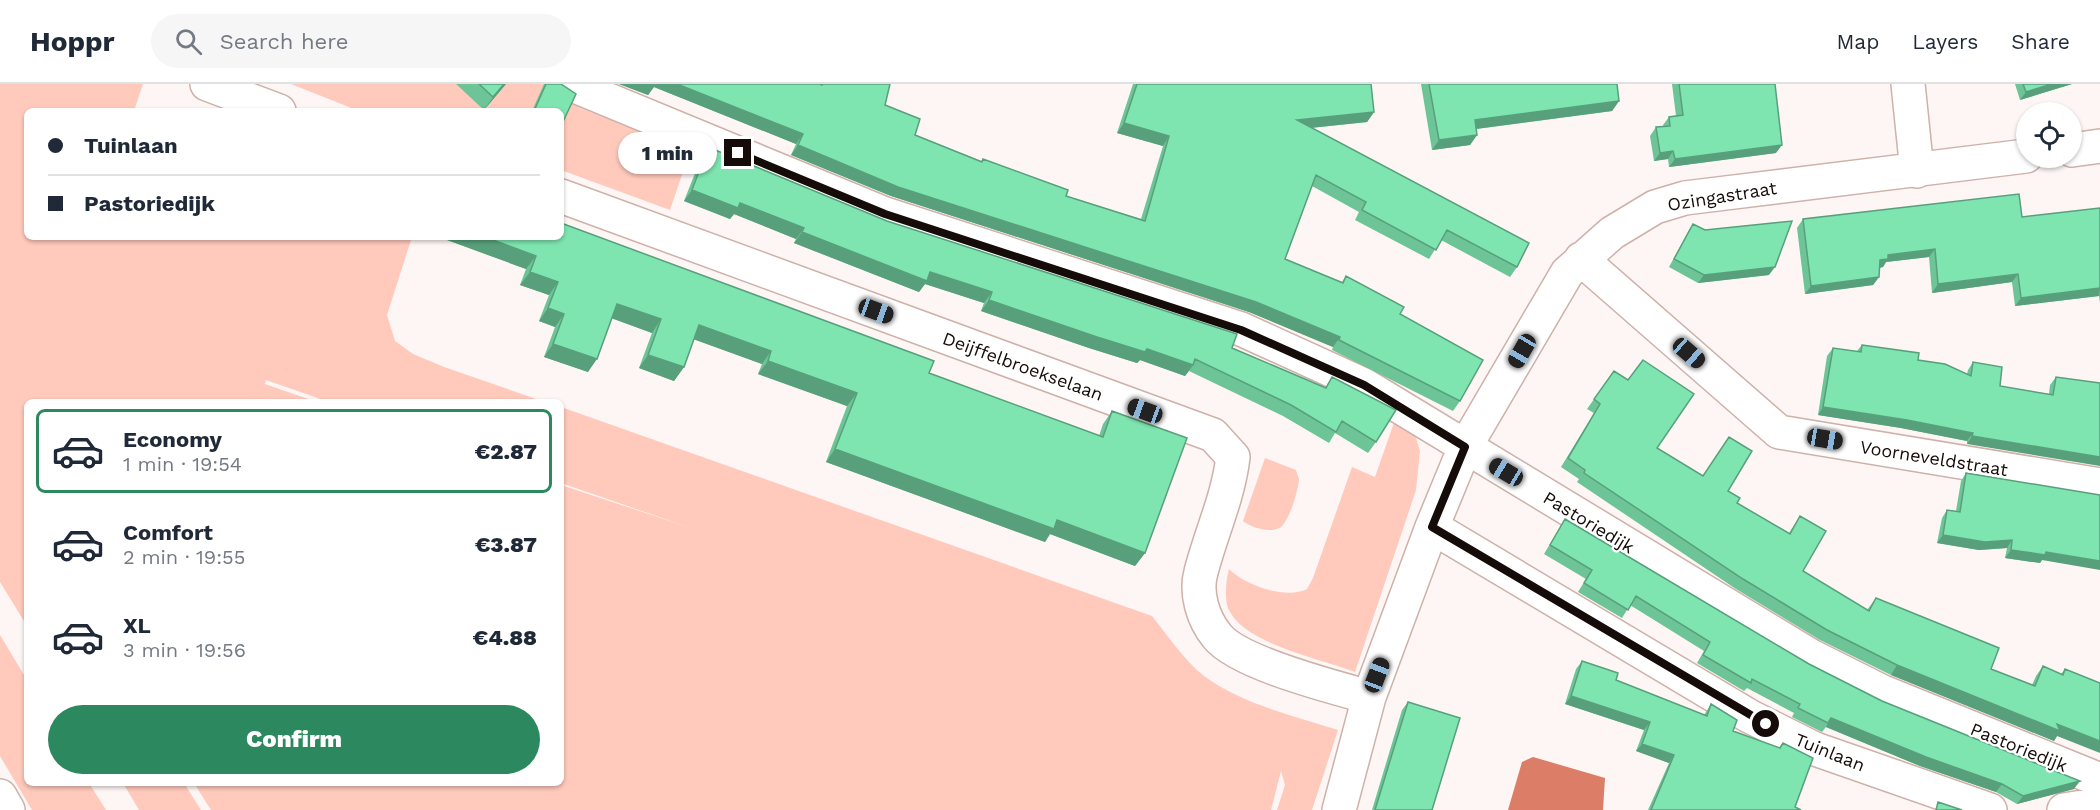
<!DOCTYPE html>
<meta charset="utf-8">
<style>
:root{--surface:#fff;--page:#f6f6f7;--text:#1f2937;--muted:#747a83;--line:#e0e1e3;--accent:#2c885e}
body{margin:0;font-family:"Work Sans",sans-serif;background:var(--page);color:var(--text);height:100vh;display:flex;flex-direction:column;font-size:22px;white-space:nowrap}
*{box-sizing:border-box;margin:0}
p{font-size:20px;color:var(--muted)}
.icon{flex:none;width:33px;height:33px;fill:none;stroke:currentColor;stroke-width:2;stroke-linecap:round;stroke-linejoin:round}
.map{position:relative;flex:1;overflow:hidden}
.side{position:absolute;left:24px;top:315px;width:540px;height:387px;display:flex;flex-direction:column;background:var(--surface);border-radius:9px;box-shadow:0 2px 4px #0004}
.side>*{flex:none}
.guide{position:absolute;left:24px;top:24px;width:540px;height:132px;border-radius:9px;box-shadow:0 2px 4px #0004;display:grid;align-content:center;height:132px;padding:0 24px;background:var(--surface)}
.fabs{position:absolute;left:2016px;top:18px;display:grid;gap:12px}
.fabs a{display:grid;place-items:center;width:66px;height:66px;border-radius:50%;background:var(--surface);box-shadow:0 2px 4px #0004;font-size:30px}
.end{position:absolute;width:27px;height:27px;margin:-14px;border:8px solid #150b09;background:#fff;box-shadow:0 0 0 3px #fff}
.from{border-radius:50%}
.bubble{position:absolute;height:42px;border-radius:21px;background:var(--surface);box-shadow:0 2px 4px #0004;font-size:20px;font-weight:800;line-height:42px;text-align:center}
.car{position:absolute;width:18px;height:36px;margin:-18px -9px;border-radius:8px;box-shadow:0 0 4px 2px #0007;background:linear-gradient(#222 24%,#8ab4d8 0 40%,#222 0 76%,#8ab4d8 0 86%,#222 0)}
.guide b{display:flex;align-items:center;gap:21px;height:57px;font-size:22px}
.guide b+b{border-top:2px solid var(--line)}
.guide i{width:15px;height:15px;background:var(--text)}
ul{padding:10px 0 0;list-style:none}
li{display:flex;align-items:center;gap:18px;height:84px;margin:0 12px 9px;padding:0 12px;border:3px solid transparent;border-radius:9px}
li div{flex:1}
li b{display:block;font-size:22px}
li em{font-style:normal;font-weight:800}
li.selected{border-color:var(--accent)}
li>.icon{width:54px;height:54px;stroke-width:1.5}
.cta{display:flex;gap:12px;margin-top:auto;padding:12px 24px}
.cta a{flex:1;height:69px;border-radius:36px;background:var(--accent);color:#fff;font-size:24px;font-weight:800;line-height:69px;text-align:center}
header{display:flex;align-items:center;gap:36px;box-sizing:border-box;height:84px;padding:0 30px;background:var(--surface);border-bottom:2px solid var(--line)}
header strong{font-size:28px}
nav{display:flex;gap:33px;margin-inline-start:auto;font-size:21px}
.search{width:420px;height:54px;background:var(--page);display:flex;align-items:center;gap:15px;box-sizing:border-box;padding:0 21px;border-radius:33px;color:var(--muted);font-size:22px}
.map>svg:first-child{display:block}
</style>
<header>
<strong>Hoppr</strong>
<div class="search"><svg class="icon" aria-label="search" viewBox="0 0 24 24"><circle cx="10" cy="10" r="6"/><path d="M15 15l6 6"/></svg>Search here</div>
<nav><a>Map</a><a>Layers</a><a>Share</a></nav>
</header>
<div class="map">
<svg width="2100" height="726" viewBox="0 0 2100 726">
<rect width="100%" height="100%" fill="#fdf6f5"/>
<path fill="#ffc9bc" d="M0,0H143L134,27H27V153H412L387,231L395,257L413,270L444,283L545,318H329L266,296L265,300L317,318H27V542L0,498Z
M291,0H545L580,24L690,67L670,126L561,86V27H359Z
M561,323L1152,532C1168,552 1184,576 1204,592C1242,620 1294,632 1338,646L1312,726H1277L1285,701L1281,687L1271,726H211L194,699H561V401L691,444L561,399Z
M1396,333L1415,351L1420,367L1416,406L1355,588C1321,575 1245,560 1229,526C1224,517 1226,495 1229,485C1245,501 1285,516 1307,505L1313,494L1352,383L1375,393Z
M1265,374L1296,386L1299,395C1298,407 1291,431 1283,441C1275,451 1251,444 1243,437Z
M0,551L27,596V699H89L106,726H32L0,672Z
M123,699H184L201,726H139Z"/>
<path fill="#db7d67" d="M1533,673L1605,694L1603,726H1508L1522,678Z"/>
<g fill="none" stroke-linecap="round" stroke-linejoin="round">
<g stroke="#ceb1a9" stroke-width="36">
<path id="minor" d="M207,0L279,27
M570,0L885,130L1241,245L1364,301L1811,572L1883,608L2100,696
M1908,0L1917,87
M2072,66L2100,62
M561,112L1213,351L1233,373C1228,414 1211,449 1201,488C1195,509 1203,535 1217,552C1238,579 1333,603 1369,613L1432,443L1465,363L1567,189L1612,149L1655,123L1685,114L2026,72
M1581,175L1779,348L2100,401
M1432,443L1749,632L1815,665L1990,726
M0,712L8,726
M1339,726L1369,613
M2064,726L2089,722L2100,716"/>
</g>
<use href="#minor" stroke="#fff" stroke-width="33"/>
</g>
<path fill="#6cc497" d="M456,0H506L484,26Z
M544,0H561V27H532Z
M619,0H890L885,21L915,51L981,77L983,75L1066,112L1141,135L1163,62L1117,49L1133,0H1371L1374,28L1367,38L1311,44L1517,183L1510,193L1441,156L1429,175L1355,136L1359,128L1312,102L1285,175L1342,198L1346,192L1400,230L1460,317L1453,327L1332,266L1333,263L1249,228L891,112L791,71L796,60L654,3L648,11Z
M1421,0H1617L1619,17L1612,27L1476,45L1477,51L1470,61L1432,66Z
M1672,0H1775L1776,69L1669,83L1668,75L1654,77L1650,52L1656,43H1664L1663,41L1669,33L1676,32Z
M2015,0H2072L2020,16Z
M708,63L887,137L1232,264L1325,304L1332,293L1376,358L1368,369L1335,349L1329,359L1283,332L1189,287L1185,292L1140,276L1137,279L1089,264L981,227L984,219L925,200L919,208L794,159L796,155L734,130L730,135L684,117L701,74Z
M2100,124V219L2099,212L2015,222L2012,198L1932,209L1929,173L1886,178L1883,183L1880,184L1879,193L1873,201L1805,210L1797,144L1803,135L2022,133Z
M1693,140L1769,191L1698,199L1669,183L1688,148Z
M439,153H561L1099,352L1103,340L1112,327L1145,469L1135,482L1050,450L1045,458L826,378L847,322L758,290L762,280L694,255L684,283L674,297L639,284L652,249L612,234L588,288L544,273L555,243L539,237L549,211L520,201L526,185Z
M1862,261L1967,290L1968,286L1973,278L2000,302L2049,310L2050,301L2056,293L2100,299L1967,360V357L1901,344L1818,331L1827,272L1833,264L1857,267Z
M1614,287L1657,364L1728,407L1737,419L1789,449L1800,432L1803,487L1867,526L1876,514L1991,585L2032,601L2036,592L2043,582L2061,590L2065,585L2057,652L2054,657L1891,591L1820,556L1736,505L1577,398L1579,395L1561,383L1594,329L1587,325Z
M1966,389L2042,476L2040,479L2005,474L2007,464L1979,466L1937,459L1942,434L1947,426L1956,427L1961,397Z
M1565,435L1809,580L1882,617L2074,705L2017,720L1996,708L1920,682L1826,643L1822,648L1792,633L1794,629L1747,604L1744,607L1697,579L1704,567L1630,521L1622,534L1578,508L1586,495L1544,470Z
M1582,577L1616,596L1704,631L1711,620L1733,647L1779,664L1783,659L1795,723L1801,726H1648L1669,679L1636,667L1644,646L1565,620L1576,585Z
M1408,618L1432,726H1372L1402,626Z"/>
<path fill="#58a07b" d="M504,0H506L484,26L493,13Z
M619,0H677L803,50L796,60L654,3L648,11Z
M2052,0H2072L2020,16L2026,8Z
M1619,17L1612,27L1468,46L1475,36Z
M1374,28L1367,38L1290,46L1297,36Z
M1124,39L1169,52L1163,62L1117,49Z
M1477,51L1470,61L1432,66L1439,56Z
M798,61L1256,218L1340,253L1333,263L1249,228L891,112L791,71Z
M1782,61L1776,69L1669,83L1675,75Z
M1673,67L1668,75L1654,77L1660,69Z
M692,106L740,119L804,144L796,155L734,130L730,135L684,117Z
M802,148L930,188L992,208L984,219L925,200L919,208L794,159Z
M439,153H485L536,172L526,185Z
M1935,165L1929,173L1886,178L1883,183L1875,184L1880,176L1888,171Z
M1775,183L1769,191L1698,199L1704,191Z
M530,188L558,198L549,211L520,201Z
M2018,190L2012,198L1932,209L1938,200Z
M1879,193L1873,201L1805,210L1811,202Z
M2100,204L2099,212L2015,222L2021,214Z
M989,216L1147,265L1193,281L1185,292L1140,276L1137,279L1089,264L981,227Z
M617,220L661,235L652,249L608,233Z
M548,224L564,230L555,243L539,237Z
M699,241L771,267L762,280L690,254Z
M553,260L597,275L588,288L544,273Z
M648,271L684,283L674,297L639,284Z
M768,277L857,309L847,322L758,290Z
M1823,323L1907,336L1973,349L1967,357L1901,344L1818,331Z
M1972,352L2100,373V382L1967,360Z
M835,365L1057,436L1145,469L1135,482L1050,450L1045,458L826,378Z
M1943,451L2012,456L2007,464L1979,466L1937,459Z
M2011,466L2046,468L2100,477V486L2042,476L2040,479L2005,474Z
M1897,581L2057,640L2100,657V669L2057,652L2054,657L1891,591Z
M1571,612L1650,638L1644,646L1565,620Z
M1831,634L2002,700L1996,708L1920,682L1826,643Z
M1642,660L1674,671L1669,679L1636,667Z
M2080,697L2074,705L2017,720L2023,712Z"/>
<path fill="#7ee4b0" stroke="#58a07b" stroke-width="1.5" d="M479,0H504L493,13Z
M546,0H561L576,10L561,42V27H534Z
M677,0H820L822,1L823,0H890L885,21L920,35L915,51L982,78L983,75L1068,106L1066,112L1145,137L1169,52L1124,39L1137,0H1371L1374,28L1297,36L1529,159L1517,183L1447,146L1436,166L1362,126L1366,118L1316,91L1285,175L1343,199L1346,192L1404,223L1400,230L1483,276L1460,317L1339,256L1340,253L1256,218L898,103L798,61L803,50Z
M1429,0H1617L1619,17L1475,36L1477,51L1439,56Z
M1679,0H1775L1782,61L1675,75L1673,67L1660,69L1656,43L1670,42L1669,33L1683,31Z
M2023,0H2052L2026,8Z
M708,63L887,137L1237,250L1232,264L1326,304L1332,293L1396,326L1376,358L1342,337L1336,348L1291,321L1195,275L1193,281L1147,265L1145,268L1097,253L989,216L992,208L930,188L927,197L802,148L804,144L740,119L738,124L692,106Z
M2019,110L2022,133L2100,124V204L2021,214L2018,190L1938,200L1935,165L1888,171V175L1880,176L1879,193L1811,202L1803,135Z
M1792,137L1775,183L1704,191L1674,175L1693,140L1705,146Z
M561,139L934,277L929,289L1103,353L1112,327L1187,354L1145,469L1057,436L1054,445L835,365L857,309L768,277L771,267L699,241L684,283L648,271L661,235L617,220L597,275L553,260L564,230L548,224L558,198L530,188L536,172L485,153H561Z
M1862,261L1919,269L1918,276L1945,280L1971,292L1973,278L2002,283L2000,302L2053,311L2056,293L2100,299V373L1972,352L1973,349L1907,336L1823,323L1833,264L1861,268Z
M1643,276L1694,310L1657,364L1703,392L1729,353L1752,367L1728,407L1740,414L1737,419L1790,450L1800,432L1826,447L1803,487L1869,527L1876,514L1999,564L1991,585L2035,602L2043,582L2063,591L2065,585L2100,599V657L2057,640L2060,647L1897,581L1827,546L1743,495L1584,389L1585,386L1568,374L1600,320L1594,315L1614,287L1628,296Z
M1966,389L2100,411V477L2046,468L2045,471L2011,466L2012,456L1985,458L1943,451L1947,426L1960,428Z
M1565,435L1809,580L1882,617L2080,697L2023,712L2002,700L1926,673L1831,634L1828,639L1798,624L1800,620L1752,595L1751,599L1703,571L1710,558L1636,512L1628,526L1584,499L1592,486L1550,461Z
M1582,577L1618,589L1616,596L1707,632L1711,620L1737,636L1733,647L1780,664L1783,659L1813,674L1795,723L1801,726H1651L1674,671L1642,660L1650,638L1571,612Z
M1408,618L1460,634L1432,726H1375Z
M1938,718L1962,726H1936Z"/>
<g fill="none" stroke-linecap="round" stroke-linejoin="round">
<path stroke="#150b09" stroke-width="8" d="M738,69L885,130L1241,246L1364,301L1465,363L1432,443L1766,640"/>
</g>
<g text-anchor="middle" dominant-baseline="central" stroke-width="4.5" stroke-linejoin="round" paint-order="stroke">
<g font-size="18" fill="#150b09" stroke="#fff">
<text transform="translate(1722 112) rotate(-9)">Ozingastraat</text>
<text transform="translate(1023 282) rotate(20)">Deijffelbroekselaan</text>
<text transform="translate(1934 374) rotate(9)">Voorneveldstraat</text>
<text transform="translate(1589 438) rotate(31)">Pastoriedijk</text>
<text transform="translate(2019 663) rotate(22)">Pastoriedijk</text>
<text transform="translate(1830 668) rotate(22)">Tuinlaan</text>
</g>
</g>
</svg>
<div class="fabs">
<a><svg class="icon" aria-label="locate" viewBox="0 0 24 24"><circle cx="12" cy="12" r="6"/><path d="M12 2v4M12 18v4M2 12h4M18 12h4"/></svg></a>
</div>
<i class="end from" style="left:1766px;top:640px"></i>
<i class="end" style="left:738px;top:69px"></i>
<div class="bubble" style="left:618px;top:48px;width:99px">1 min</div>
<i class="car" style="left:876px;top:227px;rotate:110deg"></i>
<i class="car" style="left:1522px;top:267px;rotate:210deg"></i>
<i class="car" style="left:1689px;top:269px;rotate:131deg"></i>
<i class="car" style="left:1145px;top:327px;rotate:290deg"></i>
<i class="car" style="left:1825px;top:355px;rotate:100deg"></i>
<i class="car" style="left:1506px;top:388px;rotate:301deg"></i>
<i class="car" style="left:1377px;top:591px;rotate:21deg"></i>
<div class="guide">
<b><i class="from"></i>Tuinlaan</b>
<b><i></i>Pastoriedijk</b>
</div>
<section class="side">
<ul>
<li class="selected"><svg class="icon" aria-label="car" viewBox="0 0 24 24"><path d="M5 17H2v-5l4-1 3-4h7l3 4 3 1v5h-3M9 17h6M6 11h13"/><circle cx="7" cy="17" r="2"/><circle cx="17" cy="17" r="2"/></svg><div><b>Economy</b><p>1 min · 19:54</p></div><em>€2.87</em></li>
<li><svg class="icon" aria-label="car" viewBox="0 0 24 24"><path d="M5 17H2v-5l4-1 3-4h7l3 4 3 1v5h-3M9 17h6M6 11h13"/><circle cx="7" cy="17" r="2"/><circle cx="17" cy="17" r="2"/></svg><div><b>Comfort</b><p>2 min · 19:55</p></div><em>€3.87</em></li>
<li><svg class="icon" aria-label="car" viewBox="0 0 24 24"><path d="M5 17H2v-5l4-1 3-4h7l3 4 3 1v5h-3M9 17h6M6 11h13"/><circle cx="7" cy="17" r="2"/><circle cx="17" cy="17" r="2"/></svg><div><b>XL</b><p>3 min · 19:56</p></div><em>€4.88</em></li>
</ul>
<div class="cta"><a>Confirm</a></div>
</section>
</div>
